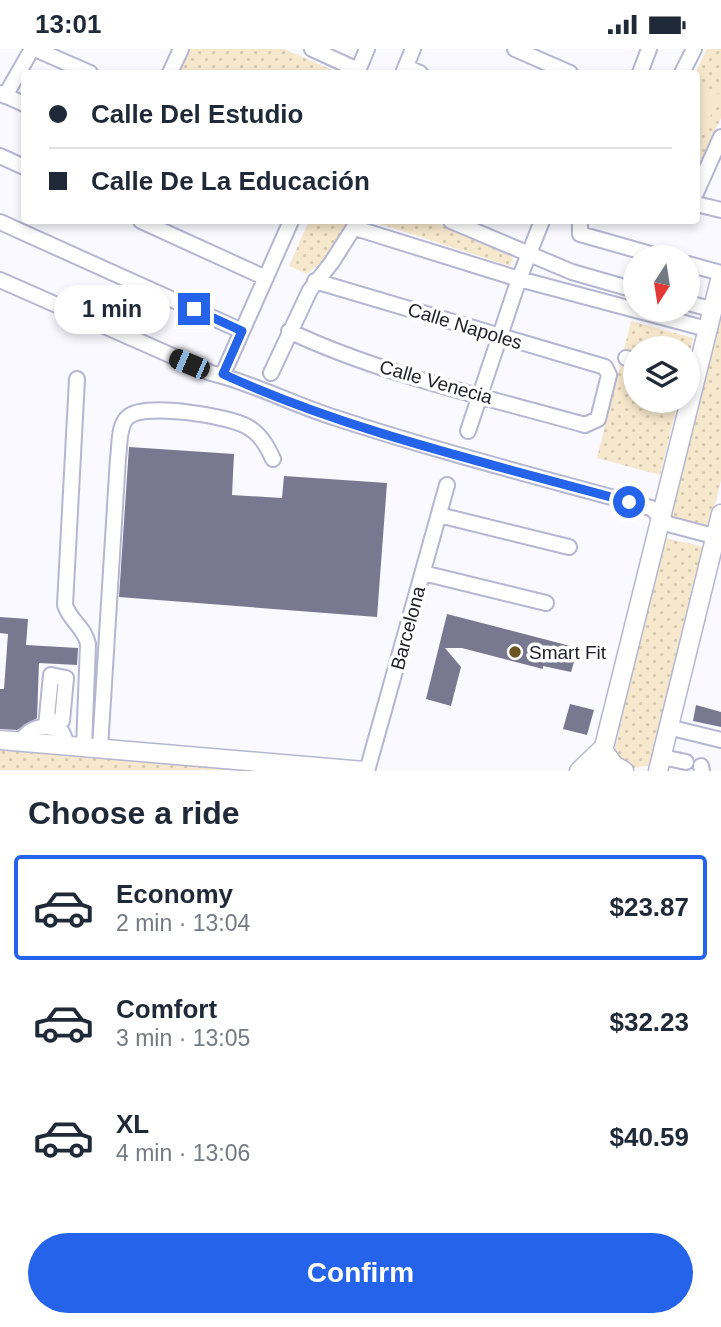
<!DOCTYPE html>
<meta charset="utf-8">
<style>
:root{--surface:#fff;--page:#f6f6f7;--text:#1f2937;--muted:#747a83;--line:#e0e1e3;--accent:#2563eb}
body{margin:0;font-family:Helvetica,sans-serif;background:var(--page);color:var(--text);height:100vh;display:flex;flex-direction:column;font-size:26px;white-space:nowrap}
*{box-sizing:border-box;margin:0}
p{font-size:23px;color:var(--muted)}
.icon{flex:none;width:38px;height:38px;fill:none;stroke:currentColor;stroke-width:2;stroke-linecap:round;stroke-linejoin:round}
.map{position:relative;height:722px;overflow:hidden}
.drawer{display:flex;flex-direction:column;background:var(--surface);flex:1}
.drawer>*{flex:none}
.top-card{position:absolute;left:21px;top:21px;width:679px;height:154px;border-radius:7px;box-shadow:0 4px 10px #0003;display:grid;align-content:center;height:154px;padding:0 28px;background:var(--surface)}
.needle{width:46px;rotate:192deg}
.tools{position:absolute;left:623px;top:196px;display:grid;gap:14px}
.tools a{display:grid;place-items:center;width:77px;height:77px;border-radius:50%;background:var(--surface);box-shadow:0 4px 10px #0003;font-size:35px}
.end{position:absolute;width:32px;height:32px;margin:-16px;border:9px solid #2563eb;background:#fff;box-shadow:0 0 0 4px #fff}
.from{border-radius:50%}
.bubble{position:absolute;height:49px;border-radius:24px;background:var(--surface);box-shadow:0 4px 10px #0003;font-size:23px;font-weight:700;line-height:49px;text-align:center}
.car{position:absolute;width:21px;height:42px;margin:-21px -10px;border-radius:9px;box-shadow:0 0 5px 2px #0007;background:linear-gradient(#222 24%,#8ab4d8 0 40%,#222 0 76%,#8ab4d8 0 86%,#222 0)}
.top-card b{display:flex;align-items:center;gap:24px;height:66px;font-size:26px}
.top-card b+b{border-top:2px solid var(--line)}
.top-card i{width:18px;height:18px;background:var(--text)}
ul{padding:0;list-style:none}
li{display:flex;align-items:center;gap:21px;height:105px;margin:0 14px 10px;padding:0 14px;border:4px solid transparent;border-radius:7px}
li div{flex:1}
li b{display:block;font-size:26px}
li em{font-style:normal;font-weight:700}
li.current{border-color:var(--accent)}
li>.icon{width:63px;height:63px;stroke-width:1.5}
h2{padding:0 28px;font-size:32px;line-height:84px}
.cta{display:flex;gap:14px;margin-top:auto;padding:14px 28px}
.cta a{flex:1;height:80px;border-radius:42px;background:var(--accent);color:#fff;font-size:28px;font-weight:700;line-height:80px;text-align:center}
.status{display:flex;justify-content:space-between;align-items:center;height:49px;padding:0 35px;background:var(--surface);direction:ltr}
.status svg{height:19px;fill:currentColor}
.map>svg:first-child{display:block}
</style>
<div class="status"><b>13:01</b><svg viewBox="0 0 49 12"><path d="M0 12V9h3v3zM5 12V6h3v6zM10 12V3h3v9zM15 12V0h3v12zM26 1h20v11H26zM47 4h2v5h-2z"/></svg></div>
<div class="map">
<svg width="721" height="722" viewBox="0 0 721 722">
<defs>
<pattern id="green-dots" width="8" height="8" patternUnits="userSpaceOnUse" patternTransform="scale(1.75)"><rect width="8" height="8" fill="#f6e8cc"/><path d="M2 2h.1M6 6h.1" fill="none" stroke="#d3c7af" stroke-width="1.8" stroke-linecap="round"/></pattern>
</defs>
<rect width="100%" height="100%" fill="#f9f9ff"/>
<path fill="url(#green-dots)" d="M190,0H284L339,24H179Z
M707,0H721V69L697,119L695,24Z
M309,172H351L327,208L307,225L289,217Z
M371,172H432L513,208L510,217Z
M721,267V431L710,477L670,468Z
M631,272L693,289L688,312V299H635V352H678L660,426L597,409Z
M665,489L705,498L650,716L629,720L613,706Z
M0,700L277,721H0Z"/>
<path fill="#f6e8cc" d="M702,37L721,46L702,84L696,82L697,48Z"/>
<path fill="#787891" d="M129,398L234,405L232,446L282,449L284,427L387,434L377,568L119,548Z
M447,565L578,599L571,623L543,617V620L462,599H445L461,618L451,657L426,650Z
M0,568L28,570L26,596L78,599L77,616L39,614L37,669L17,681L0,680V640H4L8,585L0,584Z
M570,655L594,661L587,686L563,680Z
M696,656L721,663V678L693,672Z"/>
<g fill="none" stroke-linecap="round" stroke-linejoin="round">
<g stroke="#b5b6d1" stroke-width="18">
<path id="minor" d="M35,0L90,24
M312,0L358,21
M515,0L570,24
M406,18L420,24
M170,24L181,0
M357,24L367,0
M403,24L413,0
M640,24L649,0
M682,24L694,0
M0,44L24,55
M5,47L32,0
M0,107L24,118
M696,144L721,88
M696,155L721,161
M141,172L266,229
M451,172L572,223L635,241
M580,172V185L661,208
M0,173L242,282
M355,179L519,230L707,280
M688,215L721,224
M0,231L211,324C253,334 294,356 336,369C440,403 546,430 651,459L668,475L721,489
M688,254L711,260
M289,282C382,326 487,348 585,376L598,370L609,326L605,318L315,232
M626,309L635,311
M271,324L310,241L332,213L358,172
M223,325L291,172
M77,330L65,556C70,572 85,579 88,595L84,698
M468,382L519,230L542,172
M439,466L569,498
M423,524L546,554
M46,678L51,626L66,629L62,672H47
M668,678L721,691
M21,692C30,677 46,674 62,683L68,697
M100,699L118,409C120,397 118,376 128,368C145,353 227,367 246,377C260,384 267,397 273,410
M662,708L686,713
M701,717L702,722
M367,722L447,436"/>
</g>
<g stroke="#b5b6d1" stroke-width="21">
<path id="major" d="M0,691L364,722
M602,700L614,716L624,722
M579,722L602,700
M598,722L721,227
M658,722L721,465"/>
</g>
<use href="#minor" stroke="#fff" stroke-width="14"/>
<use href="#major" stroke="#fff" stroke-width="18"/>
</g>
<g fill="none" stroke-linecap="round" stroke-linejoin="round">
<path stroke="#2563eb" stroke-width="9" d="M194,260L242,282L223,325C352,384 493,415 629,453"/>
</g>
<circle fill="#6b5524" stroke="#fff" stroke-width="2.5" cx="515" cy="603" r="7"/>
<g text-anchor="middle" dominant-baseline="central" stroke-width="7" stroke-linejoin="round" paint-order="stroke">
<g font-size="19" fill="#21212b" stroke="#fff">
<text transform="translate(465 277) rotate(17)">Calle Napoles</text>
<text transform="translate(436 333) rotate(16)">Calle Venecia</text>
<text transform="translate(408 579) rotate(-75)">Barcelona</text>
</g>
<g font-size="19" fill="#21212b" stroke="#fff" text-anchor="start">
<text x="529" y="603">Smart Fit</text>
</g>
</g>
</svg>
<div class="tools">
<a><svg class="needle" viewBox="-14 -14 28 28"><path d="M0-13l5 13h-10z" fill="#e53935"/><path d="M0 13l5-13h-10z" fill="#747a83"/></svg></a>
<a><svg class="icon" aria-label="layers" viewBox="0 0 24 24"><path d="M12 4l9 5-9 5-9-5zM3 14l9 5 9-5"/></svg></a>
</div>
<i class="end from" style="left:629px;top:453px"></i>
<i class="end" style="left:194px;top:260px"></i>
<div class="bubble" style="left:54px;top:236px;width:116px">1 min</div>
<i class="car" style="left:189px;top:315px;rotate:293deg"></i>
<div class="top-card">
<b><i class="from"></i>Calle Del Estudio</b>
<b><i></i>Calle De La Educación</b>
</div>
</div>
<section class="drawer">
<h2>Choose a ride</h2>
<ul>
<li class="current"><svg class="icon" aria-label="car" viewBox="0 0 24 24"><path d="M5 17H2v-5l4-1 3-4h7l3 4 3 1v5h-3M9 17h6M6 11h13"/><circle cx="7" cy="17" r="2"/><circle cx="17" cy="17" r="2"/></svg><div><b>Economy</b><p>2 min · 13:04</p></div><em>$23.87</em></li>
<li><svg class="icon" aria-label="car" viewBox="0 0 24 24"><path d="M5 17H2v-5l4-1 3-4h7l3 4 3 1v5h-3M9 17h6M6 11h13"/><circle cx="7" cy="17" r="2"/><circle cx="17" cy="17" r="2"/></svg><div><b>Comfort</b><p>3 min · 13:05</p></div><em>$32.23</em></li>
<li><svg class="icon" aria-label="car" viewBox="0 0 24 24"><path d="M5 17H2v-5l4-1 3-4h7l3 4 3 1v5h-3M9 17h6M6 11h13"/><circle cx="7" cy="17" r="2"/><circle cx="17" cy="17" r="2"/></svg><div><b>XL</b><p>4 min · 13:06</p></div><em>$40.59</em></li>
</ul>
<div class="cta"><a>Confirm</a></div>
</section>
